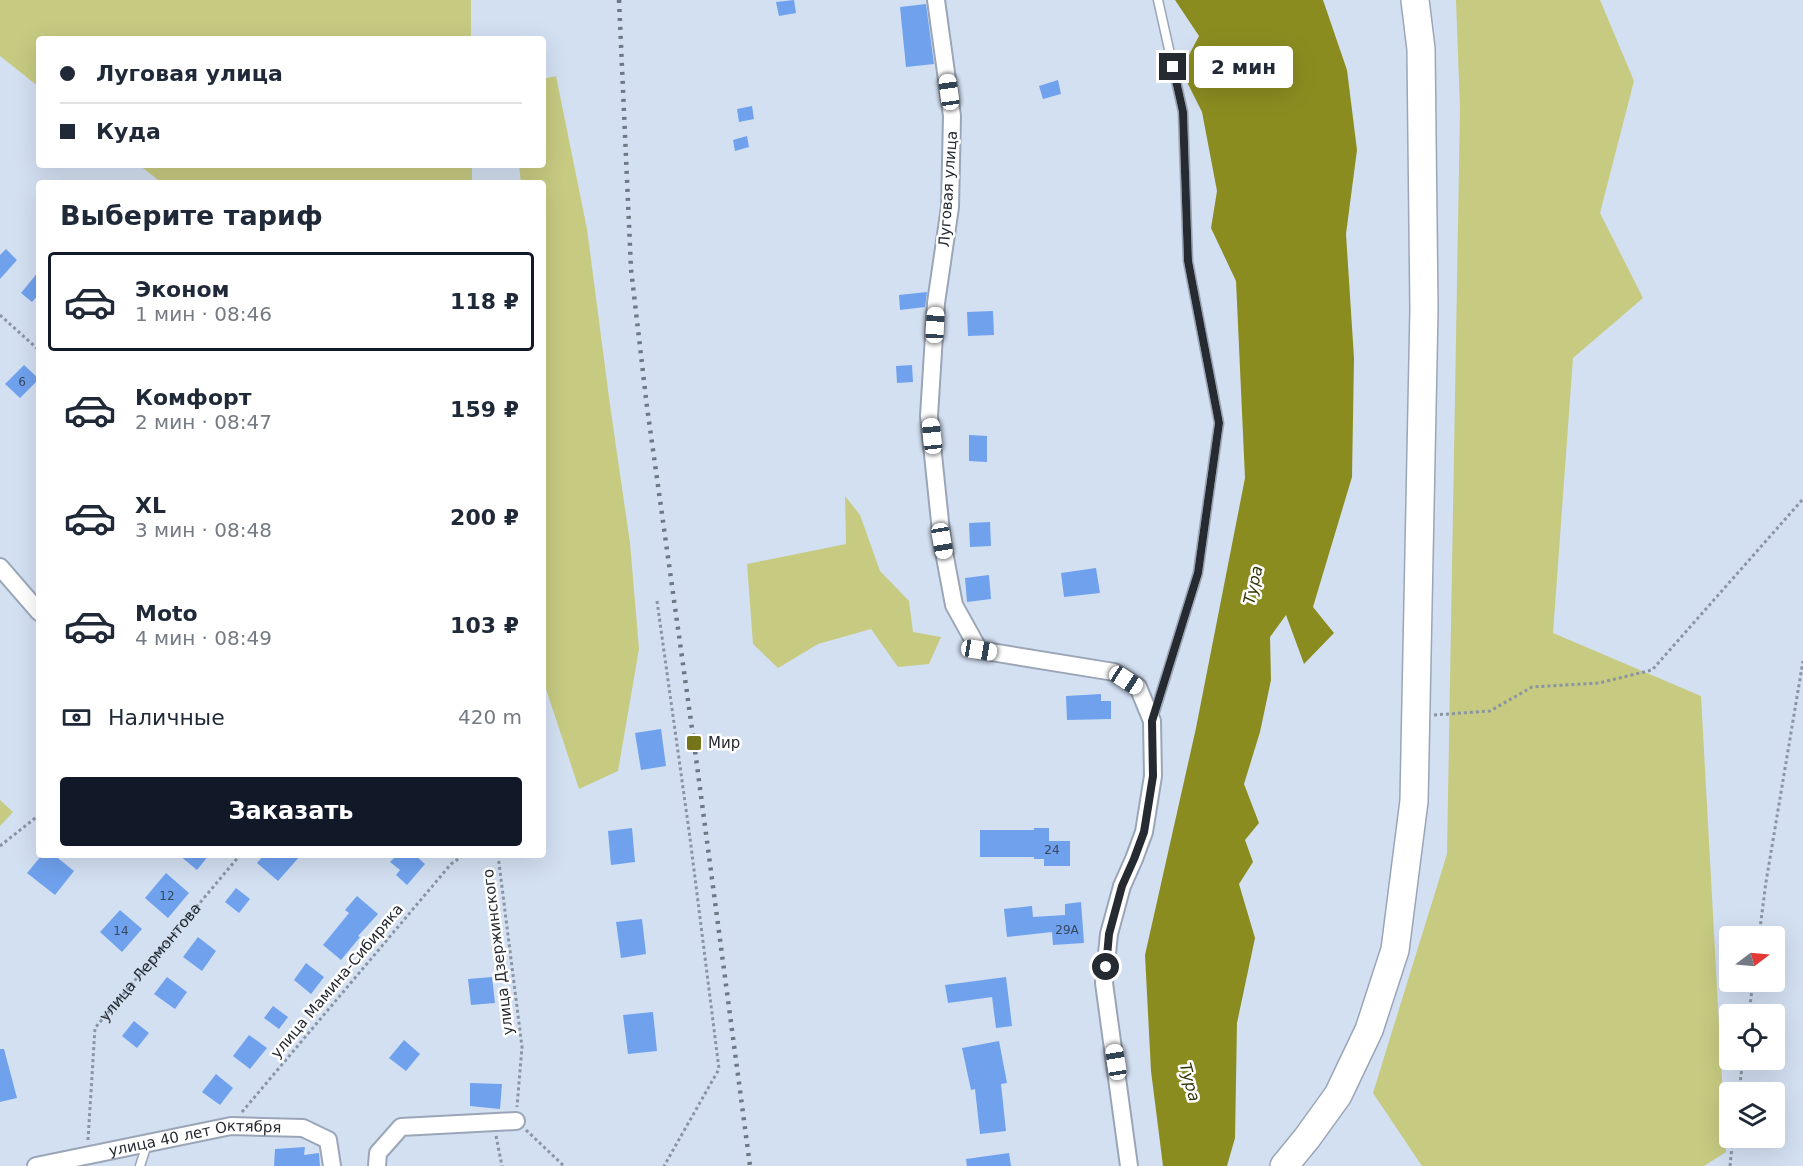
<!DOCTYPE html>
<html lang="ru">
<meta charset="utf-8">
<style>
:root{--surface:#fff;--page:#f6f6f7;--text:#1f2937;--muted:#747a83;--line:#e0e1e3;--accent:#111827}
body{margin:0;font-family:"DejaVu Sans",sans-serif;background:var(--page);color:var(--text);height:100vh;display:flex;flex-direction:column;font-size:22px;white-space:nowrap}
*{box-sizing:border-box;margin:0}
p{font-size:20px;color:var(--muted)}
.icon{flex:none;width:33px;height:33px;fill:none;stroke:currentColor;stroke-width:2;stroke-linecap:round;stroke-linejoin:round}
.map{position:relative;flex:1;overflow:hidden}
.panel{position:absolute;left:36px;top:180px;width:510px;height:678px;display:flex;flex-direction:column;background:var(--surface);border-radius:6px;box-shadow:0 6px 24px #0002}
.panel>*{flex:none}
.top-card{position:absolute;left:36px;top:36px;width:510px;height:132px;border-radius:6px;box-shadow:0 6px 24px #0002;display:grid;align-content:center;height:132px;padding:0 24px;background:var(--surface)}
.needle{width:39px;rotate:74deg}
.buttons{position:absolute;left:1719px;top:926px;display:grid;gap:12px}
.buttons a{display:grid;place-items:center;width:66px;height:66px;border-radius:6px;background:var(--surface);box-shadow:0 6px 24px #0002;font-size:30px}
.end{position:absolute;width:27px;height:27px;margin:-14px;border:8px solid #262a31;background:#fff;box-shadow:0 0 0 3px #fff}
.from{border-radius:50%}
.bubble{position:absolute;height:42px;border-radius:6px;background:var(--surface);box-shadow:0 6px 24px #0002;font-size:20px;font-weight:800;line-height:42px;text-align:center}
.car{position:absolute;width:18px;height:36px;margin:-18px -9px;border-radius:8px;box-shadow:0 0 4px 2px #0007;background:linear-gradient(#fff 24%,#345 0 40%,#fff 0 76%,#345 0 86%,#fff 0)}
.top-card b{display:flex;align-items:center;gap:21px;height:57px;font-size:22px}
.top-card b+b{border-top:2px solid var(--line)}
.top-card i{width:15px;height:15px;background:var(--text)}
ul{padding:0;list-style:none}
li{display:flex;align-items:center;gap:18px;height:99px;margin:0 12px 9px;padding:0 12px;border:3px solid transparent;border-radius:6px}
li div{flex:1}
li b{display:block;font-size:22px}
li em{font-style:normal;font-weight:800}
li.active{border-color:var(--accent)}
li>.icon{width:54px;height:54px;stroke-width:1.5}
h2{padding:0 24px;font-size:27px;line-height:72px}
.pay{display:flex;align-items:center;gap:15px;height:66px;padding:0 24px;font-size:22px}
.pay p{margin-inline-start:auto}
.cta{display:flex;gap:12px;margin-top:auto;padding:12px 24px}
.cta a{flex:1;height:69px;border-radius:6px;background:var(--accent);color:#fff;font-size:24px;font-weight:800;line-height:69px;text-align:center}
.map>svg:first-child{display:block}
</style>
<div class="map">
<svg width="1803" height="1166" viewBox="0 0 1803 1166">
<rect width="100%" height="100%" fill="#d3e0f2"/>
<path fill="#c7ca81" d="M0,0H471V39H39V87L0,56Z
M1456,0H1600L1634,81L1600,213L1643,298L1573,358L1553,633L1701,696L1726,1152L1704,1166H1422L1373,1093L1447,854L1460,109Z
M556,76L587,229L610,405L630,543L639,649L618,771L579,789L543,680V183H521L519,165H543V79Z
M139,165H472V183H162Z
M845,496L860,515L880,571L909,601L913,632L941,637L929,664L898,667L871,629L818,644L778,668L753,644L747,564L846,544Z
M0,800L13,812L0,826Z"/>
<path fill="#8b8c20" d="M1175,0H1323L1347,70L1357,150L1346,234L1354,358L1352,477L1313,607L1334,633L1304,664L1286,615L1270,637L1271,680L1260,732L1244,784L1259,823L1245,840L1253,862L1239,884L1255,938L1237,1023L1235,1138L1227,1166H1163L1151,1071L1145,955L1196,728L1245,478L1236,281L1211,228L1217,191L1202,112L1181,70L1199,36Z"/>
<path fill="#6fa1ed" d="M794,0L796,13L779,16L776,2Z
M926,4L934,64L906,67L900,7Z
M1058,80L1061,94L1043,99L1039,86Z
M752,106L754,119L739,122L737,109Z
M747,136L749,147L735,151L733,140Z
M6,249L17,260L0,279V255Z
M39,271V294L32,302L21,293Z
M927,292L925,307L900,310L899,295Z
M993,311L994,335L968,336L967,312Z
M24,365L39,379L20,398L5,384Z
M912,365L913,382L897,383L896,366Z
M969,435L987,436V462L969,461Z
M990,522L991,546L970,547L969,523Z
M1096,568L1100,593L1064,597L1061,573Z
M989,575L991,599L967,602L965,578Z
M1101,694V701H1111V719L1067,720L1066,696Z
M661,729L666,766L641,770L635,733Z
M632,828L635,862L611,865L608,831Z
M1034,828H1049V841H1070V866H1044V859H1034V857H980V830H1034Z
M42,855H54L74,871L55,895L27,873Z
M179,855H209L197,870Z
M264,855H301L278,881L257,863Z
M397,855H415L425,864L407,885L396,875L400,870L390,862Z
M166,873L189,893L168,918L145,898Z
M236,888L250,899L239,913L225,902Z
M357,896L378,914L358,936L360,937L341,960L323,945L349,913L345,910Z
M1081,902L1084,943L1053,945L1052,932L1007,937L1004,909L1032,906L1033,917L1065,915V904Z
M120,910L142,929L122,952L100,932Z
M642,919L646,954L621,958L616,922Z
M198,937L216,951L202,971L183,957Z
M306,963L324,977L311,994L294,980Z
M167,977L187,992L175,1009L154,994Z
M492,977L495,1003L471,1005L468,979Z
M1006,977L1012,1026L996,1028L992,997L948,1003L945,985Z
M273,1006L288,1017L279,1029L264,1018Z
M653,1012L657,1051L628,1054L623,1015Z
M134,1021L149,1033L137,1048L122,1036Z
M249,1035L267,1048L250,1069L233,1056Z
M404,1040L420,1054L406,1071L389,1058Z
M999,1041L1007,1083L1001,1084L1006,1131L980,1134L975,1089L971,1090L962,1048Z
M0,1049H4L17,1098L0,1102Z
M216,1074L233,1088L220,1105L202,1092Z
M470,1083L502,1084L500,1109L470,1106Z
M305,1147L304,1155L319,1153L320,1166H274L275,1149Z
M1009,1153L1011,1166H967L966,1159Z"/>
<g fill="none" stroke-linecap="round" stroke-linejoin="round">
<g stroke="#9aa6b7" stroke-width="11">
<path id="lane" d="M1153,718L1198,573L1219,423L1188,261L1183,112L1158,0
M140,1166L147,1144"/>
</g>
<g stroke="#9aa6b7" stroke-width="20">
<g id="street">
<path d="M936,0L952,116L950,207L936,303L929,416L942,541L954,605L979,650L1114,672L1138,687L1152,721L1153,776L1144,832L1134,859L1122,886L1109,934L1104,983L1129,1166"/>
<path d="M0,567L39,612"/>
<path id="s2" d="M36,1166L231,1126L303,1128L328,1140L332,1166"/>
<path d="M377,1166L378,1153L401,1127L516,1121"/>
</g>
</g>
<g stroke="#9aa6b7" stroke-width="30">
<path id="primary" d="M1284,1166L1307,1138L1338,1095L1369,1030L1395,950L1414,801L1424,309L1421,49L1415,0"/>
</g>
<g stroke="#8b94a2" stroke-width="3" stroke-dasharray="3 3" stroke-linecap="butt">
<path d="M0,315L39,350"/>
<path d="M657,601L690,838L719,1069L664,1166"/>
<path d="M1434,715L1490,711L1532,687L1599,683L1652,670L1803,499"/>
<path d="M0,846L39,815"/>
<path d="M498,855L522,1047L517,1107"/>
<path d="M1759,936L1766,882L1803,661"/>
<path d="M1749,1014L1753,981"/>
<path d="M1739,1092L1743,1059"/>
<path d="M242,1112L451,864L464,855"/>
<path d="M526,1130L564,1166"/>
<path d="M496,1136L502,1166"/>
<path id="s1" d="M88,1140L95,1028L240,855"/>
<path d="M1730,1166L1733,1137"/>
</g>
<use href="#lane" stroke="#fff" stroke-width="8"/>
<use href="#street" stroke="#fff" stroke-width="16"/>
<use href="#primary" stroke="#fff" stroke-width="27"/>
<path stroke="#6f7783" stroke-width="4.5" stroke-dasharray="3 6" stroke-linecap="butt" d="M619,0L631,269L647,407L694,743L750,1166"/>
</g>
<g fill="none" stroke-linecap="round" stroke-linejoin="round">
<path stroke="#262a31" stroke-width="8" d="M1106,967L1109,934L1122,886L1134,859L1144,832L1153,776L1152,721L1198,573L1219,423L1188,261L1183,112L1173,67"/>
</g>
<rect fill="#74741a" stroke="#fff" stroke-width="2" x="686" y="735" width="16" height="16" rx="3"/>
<g text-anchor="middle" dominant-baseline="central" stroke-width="5" stroke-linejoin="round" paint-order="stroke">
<g font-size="12" fill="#384860">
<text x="22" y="382">6</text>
<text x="1052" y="850">24</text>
<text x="167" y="896">12</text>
<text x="1067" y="930">29А</text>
<text x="121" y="931">14</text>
</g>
<g font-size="15" fill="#262a31" stroke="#fff">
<text transform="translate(948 189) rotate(-86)">Луговая улица</text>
<text transform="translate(498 952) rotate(-97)">улица Дзержинского</text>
<text stroke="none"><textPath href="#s1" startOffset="198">улица Лермонтова</textPath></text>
<text transform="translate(337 981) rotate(-50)">улица Мамина-Сибиряка</text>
<text stroke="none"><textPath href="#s2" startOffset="162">улица 40 лет Октября</textPath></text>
</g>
<g font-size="15" fill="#262a31" stroke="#fff" text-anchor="start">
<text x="708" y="743">Мир</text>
</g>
<g font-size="16" font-style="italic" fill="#353509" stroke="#fff">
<text transform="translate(1253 585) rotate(-77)">Тура</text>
<text transform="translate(1190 1082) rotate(75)">Тура</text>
</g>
</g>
</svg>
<div class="buttons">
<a><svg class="needle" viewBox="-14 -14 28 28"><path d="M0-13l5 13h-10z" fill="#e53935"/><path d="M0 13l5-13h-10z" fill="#747a83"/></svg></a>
<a><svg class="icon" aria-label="locate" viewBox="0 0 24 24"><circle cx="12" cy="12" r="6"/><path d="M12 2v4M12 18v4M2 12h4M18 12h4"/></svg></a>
<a><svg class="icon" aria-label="layers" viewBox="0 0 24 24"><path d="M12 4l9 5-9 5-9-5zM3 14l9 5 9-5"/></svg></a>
</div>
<i class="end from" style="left:1106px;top:967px"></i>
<i class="end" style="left:1173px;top:67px"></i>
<div class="bubble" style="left:1194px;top:46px;width:99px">2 мин</div>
<i class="car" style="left:949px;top:92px;rotate:352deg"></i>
<i class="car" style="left:935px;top:325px;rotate:3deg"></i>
<i class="car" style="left:932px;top:436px;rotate:354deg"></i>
<i class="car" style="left:942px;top:541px;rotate:170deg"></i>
<i class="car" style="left:979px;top:650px;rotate:99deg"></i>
<i class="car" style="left:1126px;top:680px;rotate:123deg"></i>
<i class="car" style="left:1116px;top:1062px;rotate:351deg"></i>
<div class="top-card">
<b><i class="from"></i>Луговая улица</b>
<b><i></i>Куда</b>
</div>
<section class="panel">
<h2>Выберите тариф</h2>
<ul>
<li class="active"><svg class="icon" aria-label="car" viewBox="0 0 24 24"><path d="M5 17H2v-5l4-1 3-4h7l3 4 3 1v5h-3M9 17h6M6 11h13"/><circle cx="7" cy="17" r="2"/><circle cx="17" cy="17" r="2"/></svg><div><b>Эконом</b><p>1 мин · 08:46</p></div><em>118 ₽</em></li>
<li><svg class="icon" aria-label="car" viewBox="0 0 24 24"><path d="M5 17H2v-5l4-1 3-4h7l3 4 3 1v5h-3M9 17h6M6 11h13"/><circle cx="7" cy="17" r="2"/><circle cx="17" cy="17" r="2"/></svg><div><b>Комфорт</b><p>2 мин · 08:47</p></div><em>159 ₽</em></li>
<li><svg class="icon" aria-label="car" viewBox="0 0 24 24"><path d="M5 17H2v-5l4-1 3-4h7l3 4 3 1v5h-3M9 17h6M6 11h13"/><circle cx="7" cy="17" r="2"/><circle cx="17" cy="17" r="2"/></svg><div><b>XL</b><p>3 мин · 08:48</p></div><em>200 ₽</em></li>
<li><svg class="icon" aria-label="car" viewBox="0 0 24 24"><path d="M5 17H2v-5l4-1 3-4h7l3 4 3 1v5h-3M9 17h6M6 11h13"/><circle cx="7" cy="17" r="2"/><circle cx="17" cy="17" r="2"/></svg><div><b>Moto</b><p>4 мин · 08:49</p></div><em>103 ₽</em></li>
</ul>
<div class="pay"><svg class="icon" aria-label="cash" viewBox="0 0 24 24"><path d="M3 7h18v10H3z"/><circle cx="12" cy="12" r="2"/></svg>Наличные<p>420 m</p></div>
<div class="cta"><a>Заказать</a></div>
</section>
</div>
